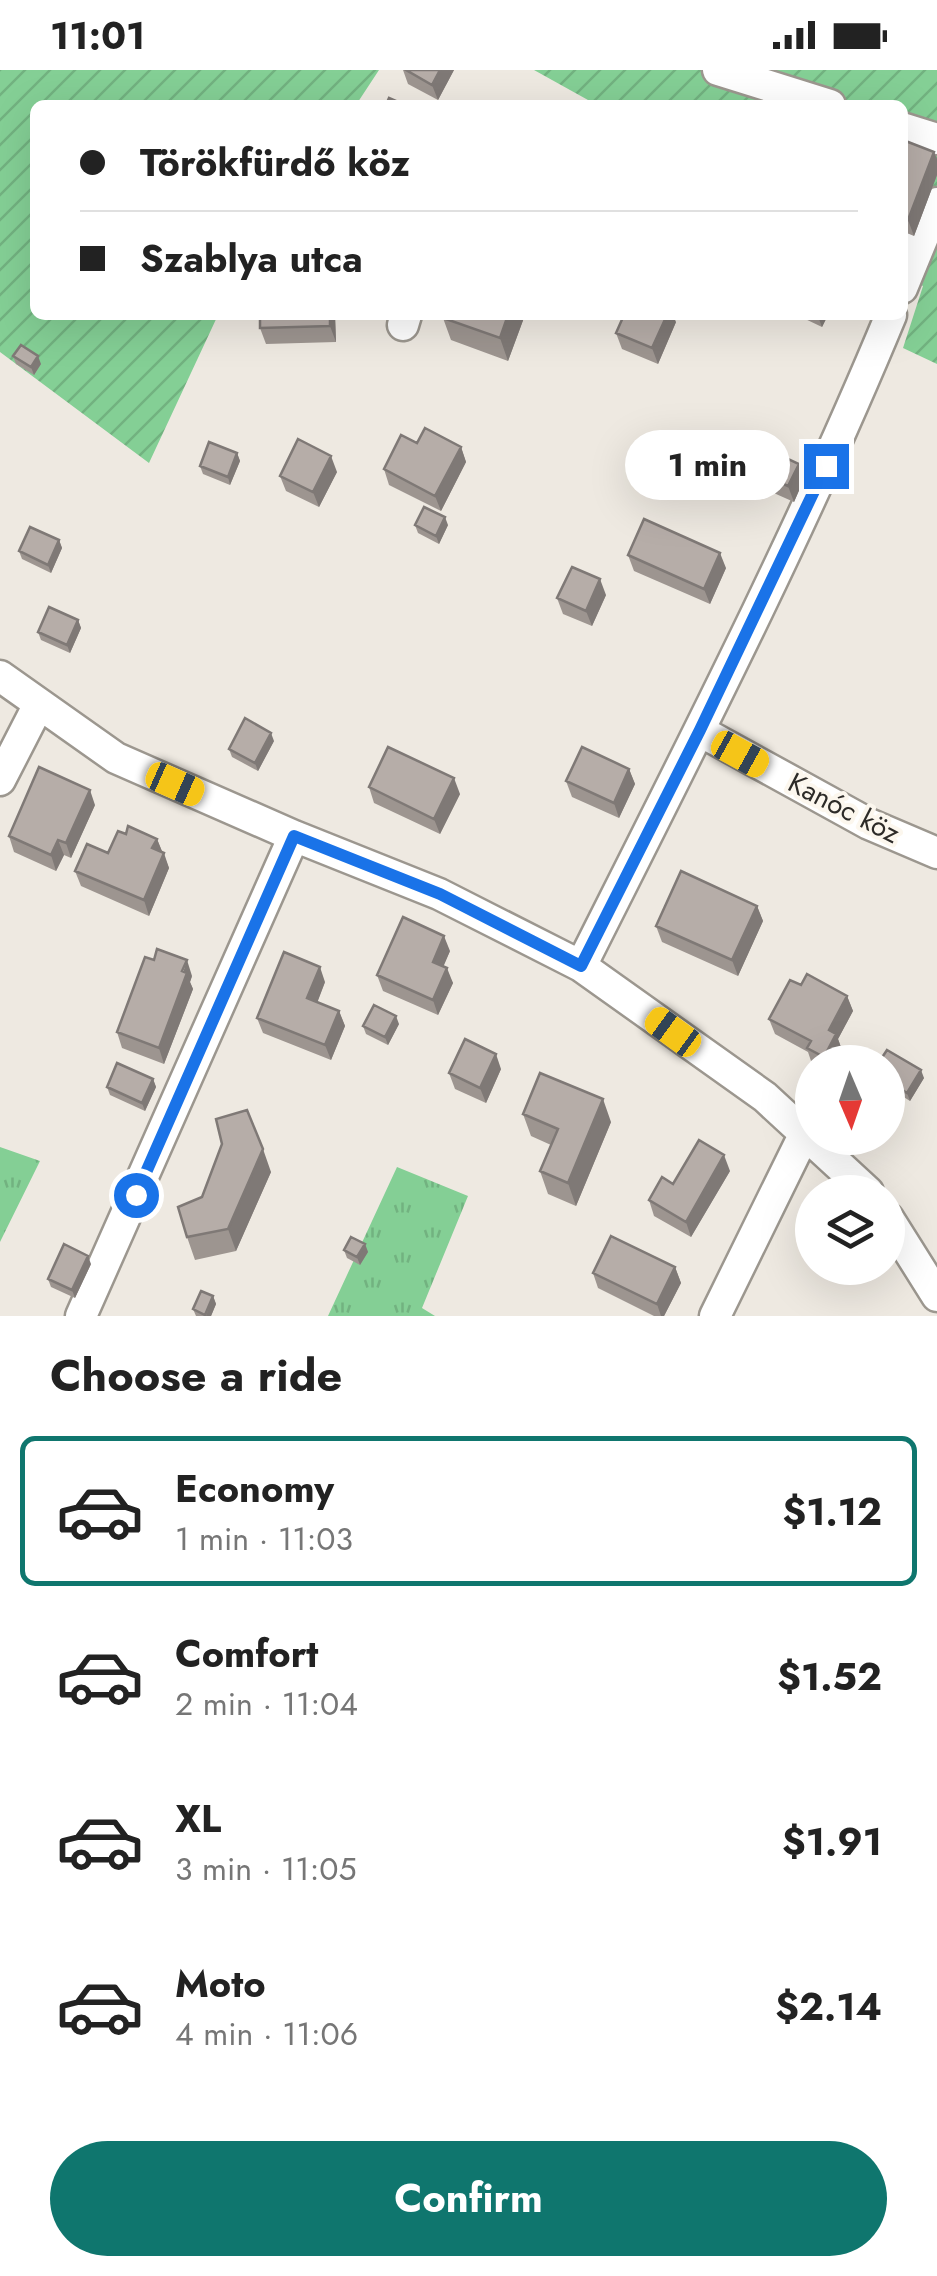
<!DOCTYPE html>
<meta charset="utf-8">
<style>
:root{--surface:#fff;--page:#f6f6f6;--text:#222;--muted:#767676;--line:#e0e0e0;--accent:#0f766e}
body{margin:0;font-family:Jost,sans-serif;background:var(--page);color:var(--text);height:100vh;display:flex;flex-direction:column;font-size:38px;white-space:nowrap}
*{box-sizing:border-box;margin:0}
p{font-size:32px;color:var(--muted)}
.icon{flex:none;width:55px;height:55px;fill:none;stroke:currentColor;stroke-width:2;stroke-linecap:round;stroke-linejoin:round}
.map{position:relative;height:1246px;overflow:hidden}
.details{display:flex;flex-direction:column;background:var(--surface);flex:1}
.details>*{flex:none}
.banner{position:absolute;left:30px;top:30px;width:878px;height:220px;border-radius:15px;box-shadow:0 10px 40px #0002;display:grid;align-content:center;height:220px;padding:0 50px;background:var(--surface)}
.needle{width:65px;rotate:178deg}
.controls{position:absolute;left:795px;top:975px;display:grid;gap:20px}
.controls a{display:grid;place-items:center;width:110px;height:110px;border-radius:50%;background:var(--surface);box-shadow:0 10px 40px #0002;font-size:50px}
.end{position:absolute;width:45px;height:45px;margin:-22px;border:12px solid #1a73e8;background:#fff;box-shadow:0 0 0 5px #fff}
.from{border-radius:50%}
.bubble{position:absolute;height:70px;border-radius:35px;background:var(--surface);box-shadow:0 10px 40px #0002;font-size:32px;font-weight:700;line-height:70px;text-align:center}
.car{position:absolute;width:30px;height:60px;margin:-30px -15px;border-radius:12px;box-shadow:0 0 8px 2px #0007;background:linear-gradient(#f5c518 24%,#345 0 40%,#f5c518 0 76%,#345 0 86%,#f5c518 0)}
.banner b{display:flex;align-items:center;gap:35px;height:95px;font-size:38px}
.banner b+b{border-top:2px solid var(--line)}
.banner i{width:25px;height:25px;background:var(--text)}
ul{padding:0;list-style:none}
li{display:flex;align-items:center;gap:30px;height:150px;margin:0 20px 15px;padding:0 30px;border:5px solid transparent;border-radius:15px}
li div{flex:1}
li b{display:block;font-size:38px}
li em{font-style:normal;font-weight:700}
li.current{border-color:var(--accent)}
li>.icon{width:90px;height:90px;stroke-width:1.5}
h2{padding:0 50px;font-size:45px;line-height:120px}
.action{display:flex;gap:20px;margin-top:auto;padding:20px 50px}
.action a{flex:1;height:115px;border-radius:60px;background:var(--accent);color:#fff;font-size:40px;font-weight:700;line-height:115px;text-align:center}
.status{display:flex;justify-content:space-between;align-items:center;height:70px;padding:0 50px;background:var(--surface);direction:ltr}
.status svg{height:28px;fill:currentColor}
.map>svg:first-child{display:block}
</style>
<div class="status"><b>11:01</b><svg viewBox="0 0 49 12"><path d="M0 12V9h3v3zM5 12V6h3v6zM10 12V3h3v9zM15 12V0h3v12zM26 1h20v11H26zM47 4h2v5h-2z"/></svg></div>
<div class="map">
<svg width="937" height="1246" viewBox="0 0 937 1246">
<defs>
<pattern id="grass-tufts" width="24" height="20" patternUnits="userSpaceOnUse" patternTransform="scale(2.5)"><rect width="24" height="20" fill="#84cf95"/><path d="M3 7l-1-3M5 7V3M7 7l1-3M15 17l-1-3M17 17v-4M19 17l1-3" fill="none" stroke="#72b280"/></pattern>
<pattern id="garden-furrows" width="10" height="10" patternUnits="userSpaceOnUse" patternTransform="scale(2.5)"><rect width="10" height="10" fill="#84cf95"/><path d="M-1 1l2-2M0 10L10 0M9 11l2-2" fill="none" stroke="#72b280"/></pattern>
</defs>
<rect width="100%" height="100%" fill="#eee9e1"/>
<path fill="url(#grass-tufts)" d="M0,1077L40,1091L0,1172Z
M397,1097L468,1126L422,1238L435,1246H328Z"/>
<path fill="url(#garden-furrows)" d="M0,0H379L356,35H35V245H218L149,393L0,282Z
M534,0H937V294L903,278L923,216L903,205L902,35H597Z"/>
<g fill="none" stroke-linecap="round" stroke-linejoin="round">
<g stroke="#9c978f" stroke-width="35">
<path id="street" d="M718,0L830,35
M902,58L937,69
M902,218L937,133
M403,255L406,245
M0,606L116,688L294,766L439,824L581,896L765,1027L868,1122
M700,661L869,754L937,783
M0,710L39,634
M581,896C689,681 799,467 891,245
M888,1148L937,1226
M81,1246L294,766
M715,1246L804,1065"/>
</g>
<use href="#street" stroke="#fff" stroke-width="30"/>
</g>
<path fill="#9d9590" d="M403,0H454L438,30L408,14Z
M902,72L937,89V105L914,166L902,161Z
M260,245H335L336,272L266,274L260,258Z
M525,245L508,291L451,270L443,248Z
M800,245H828L822,257L801,247Z
M676,252L658,294L622,279L616,263Z
M13,286L41,294L34,305L16,294Z
M417,373L461,377L466,392L441,441L389,415L384,399Z
M237,383L240,391L230,415L203,404L200,396Z
M745,397L804,409L794,432L751,413Z
M337,402L319,437L286,421L280,406Z
M415,455H448L439,474L418,463Z
M59,470L62,478L51,503L22,489L19,481Z
M628,485L726,498L710,534L634,501Z
M606,525L592,556L563,544L557,528Z
M78,550L81,558L70,583L41,570L38,562Z
M274,671L258,701L232,687L229,679Z
M629,699L635,714L619,748L572,727L566,711Z
M369,717L460,724L440,764L374,733Z
M95,735L71,788L64,785L56,801L14,782L9,766Z
M126,764L157,769L169,798L149,846L81,816L75,801L108,783Z
M757,836L763,851L738,906L662,872L656,856Z
M450,881L443,896L453,913L438,945L383,921L377,905Z
M192,906L190,912L193,919L164,994L122,978L117,962Z
M325,912L317,932L339,941L345,956L331,990L263,963L257,948Z
M801,915L847,926L853,941L838,969L842,980L835,992L812,994L808,982L775,964L769,949Z
M399,954L388,975L366,964L363,956Z
M888,992L924,1008L910,1031L888,1017Z
M501,999L486,1033L455,1019L449,1003Z
M153,1009L156,1017L145,1041L110,1025L107,1017Z
M523,1044L611,1052L576,1136L548,1124L540,1101L551,1075L531,1066Z
M222,1074L271,1102L236,1181L195,1190L187,1167Z
M730,1101L691,1167L654,1146L649,1130L673,1114Z
M365,1174L368,1182L360,1195L347,1188L344,1180Z
M91,1194L75,1228L51,1217L48,1209Z
M675,1197L681,1213L664,1246H654L598,1218L593,1203Z
M213,1226L216,1234L211,1246H196L193,1239Z"/>
<path fill="#7f7976" d="M440,0H454L438,30L432,15Z
M934,82L937,89V105L914,166L908,150Z
M330,245H335L336,272L330,256Z
M508,245H525L508,291L500,268Z
M667,245H673L676,252L658,294L652,278Z
M821,245H828L822,257L819,249Z
M38,286L41,294L34,305L31,297Z
M461,377L466,392L441,441L435,426Z
M237,383L240,391L230,415L228,407Z
M331,386L337,402L319,437L313,422Z
M799,394L804,409L794,432L788,416Z
M445,447L448,455L439,474L436,466Z
M59,470L62,478L51,503L48,495Z
M720,483L726,498L710,534L704,519Z
M600,509L606,525L592,556L586,541Z
M78,550L81,558L70,583L67,575Z
M271,663L274,671L258,701L255,693Z
M629,699L635,714L619,748L614,733Z
M454,708L460,724L440,764L434,749Z
M90,720L95,735L71,788L66,773Z
M157,769L163,784L152,778Z
M58,770L64,785L56,801L51,785Z
M164,783L169,798L149,846L144,830Z
M757,836L763,851L738,906L732,890Z
M444,866L450,881L439,907L433,892Z
M187,890L192,906L190,912L193,919L164,994L159,978Z
M320,897L325,912L313,944L307,928Z
M447,898L453,913L438,945L433,930Z
M847,926L853,941L838,969L842,980L835,992H826L824,987L829,960Z
M339,941L345,956L331,990L325,975Z
M396,946L399,954L388,975L385,967Z
M496,984L501,999L486,1033L480,1018Z
M921,1000L924,1008L910,1031L907,1023Z
M153,1009L156,1017L145,1041L142,1033Z
M603,1029L611,1052L576,1136L568,1113Z
M263,1079L271,1102L236,1181L228,1159Z
M724,1085L730,1101L691,1167L686,1152Z
M365,1174L368,1182L360,1195L357,1187Z
M88,1186L91,1194L75,1228L72,1220Z
M675,1197L681,1213L664,1246H661L657,1234Z
M213,1226L216,1234L211,1246H206Z"/>
<path fill="#b6ada8" stroke="#7f7976" stroke-width="2.5" d="M406,0H440L432,15Z
M389,28L405,35H386Z
M903,70L934,82L908,150L902,148Z
M260,245H330V256L260,258Z
M444,245H508L500,268L443,248Z
M624,245H667L652,278L616,263Z
M21,275L38,286L31,297L13,286Z
M425,358L461,377L435,426L384,399L401,365L417,373Z
M298,369L331,386L313,422L280,406Z
M209,372L237,383L228,407L200,396Z
M756,374L799,394L788,416L745,397Z
M424,437L445,447L436,466L415,455Z
M644,449L720,483L704,519L628,485Z
M30,457L59,470L48,495L19,481Z
M572,497L600,509L586,541L557,528Z
M49,537L78,550L67,575L38,562Z
M245,648L271,663L255,693L229,679Z
M388,677L454,708L434,749L369,717Z
M582,677L629,699L614,733L566,711Z
M39,697L90,720L66,773L58,770L51,785L9,766Z
M128,756L157,769L152,778L164,783L144,830L75,801L87,774L108,783L118,761L126,764Z
M681,801L757,836L732,890L656,856Z
M403,847L444,866L433,892L447,898L433,930L377,905Z
M157,879L187,890L182,901L187,903L159,978L117,962L145,887L154,890Z
M284,882L320,897L307,928L339,941L325,975L257,948Z
M807,904L847,926L829,960L836,964L824,987L807,978L811,971L769,949L790,910L801,915Z
M374,935L396,946L385,967L363,956Z
M465,969L496,984L480,1018L449,1003Z
M887,980L921,1000L907,1023L888,1011V992H879Z
M117,993L153,1009L142,1033L107,1017Z
M540,1003L603,1029L568,1113L540,1101L558,1059L523,1044Z
M247,1040L263,1079L228,1159L187,1167L178,1137L202,1127L222,1074L216,1049Z
M699,1070L724,1085L686,1152L649,1130L662,1107L673,1114Z
M611,1166L675,1197L657,1234L593,1203Z
M351,1167L365,1174L357,1187L344,1180Z
M64,1174L88,1186L72,1220L48,1209Z
M201,1221L213,1226L205,1245L193,1239Z"/>
<g fill="none" stroke-linecap="round" stroke-linejoin="round">
<path stroke="#1a73e8" stroke-width="12" d="M136,1125L294,766L440,824L581,896L700,660L826,396"/>
</g>
<g text-anchor="middle" dominant-baseline="central" stroke-width="8" stroke-linejoin="round" paint-order="stroke">
<g font-size="28" fill="#2d2b28" stroke="#fcf7ee">
<text transform="translate(844 738) rotate(27)">Kanóc köz</text>
</g>
</g>
</svg>
<div class="controls">
<a><svg class="needle" viewBox="-14 -14 28 28"><path d="M0-13l5 13h-10z" fill="#e53935"/><path d="M0 13l5-13h-10z" fill="#767676"/></svg></a>
<a><svg class="icon" aria-label="layers" viewBox="0 0 24 24"><path d="M12 4l9 5-9 5-9-5zM3 14l9 5 9-5"/></svg></a>
</div>
<i class="end from" style="left:136px;top:1125px"></i>
<i class="end" style="left:826px;top:396px"></i>
<div class="bubble" style="left:625px;top:360px;width:165px">1 min</div>
<i class="car" style="left:740px;top:684px;rotate:119deg"></i>
<i class="car" style="left:175px;top:714px;rotate:114deg"></i>
<i class="car" style="left:673px;top:962px;rotate:306deg"></i>
<div class="banner">
<b><i class="from"></i>Törökfürdő köz</b>
<b><i></i>Szablya utca</b>
</div>
</div>
<section class="details">
<h2>Choose a ride</h2>
<ul>
<li class="current"><svg class="icon" aria-label="car" viewBox="0 0 24 24"><path d="M5 17H2v-5l4-1 3-4h7l3 4 3 1v5h-3M9 17h6M6 11h13"/><circle cx="7" cy="17" r="2"/><circle cx="17" cy="17" r="2"/></svg><div><b>Economy</b><p>1 min · 11:03</p></div><em>$1.12</em></li>
<li><svg class="icon" aria-label="car" viewBox="0 0 24 24"><path d="M5 17H2v-5l4-1 3-4h7l3 4 3 1v5h-3M9 17h6M6 11h13"/><circle cx="7" cy="17" r="2"/><circle cx="17" cy="17" r="2"/></svg><div><b>Comfort</b><p>2 min · 11:04</p></div><em>$1.52</em></li>
<li><svg class="icon" aria-label="car" viewBox="0 0 24 24"><path d="M5 17H2v-5l4-1 3-4h7l3 4 3 1v5h-3M9 17h6M6 11h13"/><circle cx="7" cy="17" r="2"/><circle cx="17" cy="17" r="2"/></svg><div><b>XL</b><p>3 min · 11:05</p></div><em>$1.91</em></li>
<li><svg class="icon" aria-label="car" viewBox="0 0 24 24"><path d="M5 17H2v-5l4-1 3-4h7l3 4 3 1v5h-3M9 17h6M6 11h13"/><circle cx="7" cy="17" r="2"/><circle cx="17" cy="17" r="2"/></svg><div><b>Moto</b><p>4 min · 11:06</p></div><em>$2.14</em></li>
</ul>
<div class="action"><a>Confirm</a></div>
</section>
